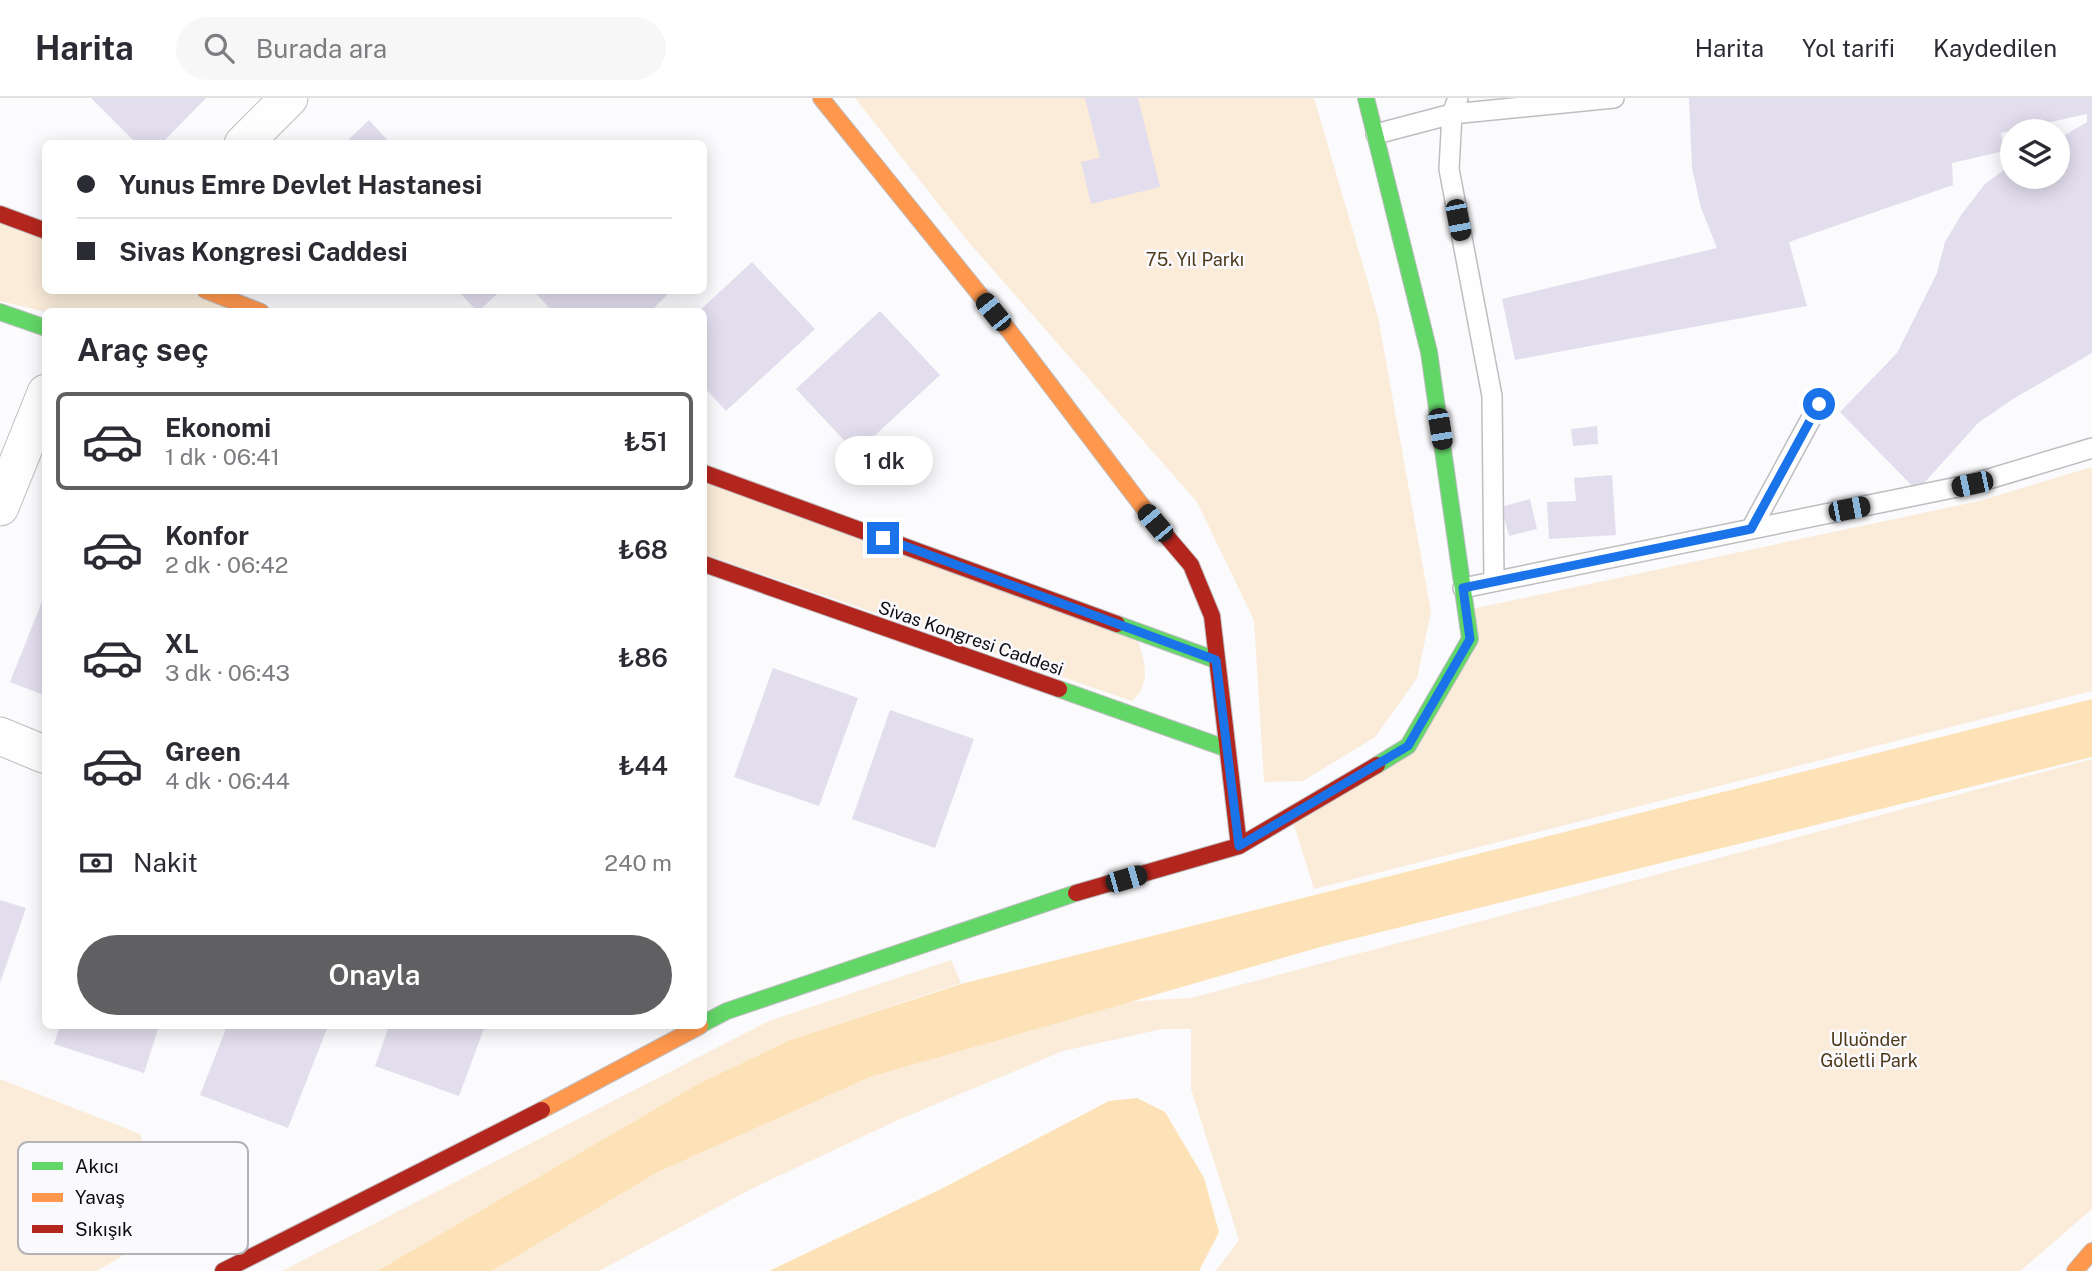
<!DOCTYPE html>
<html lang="tr">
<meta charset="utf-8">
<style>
:root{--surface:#fff;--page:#f7f7f7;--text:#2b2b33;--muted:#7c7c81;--line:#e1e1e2;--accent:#605f62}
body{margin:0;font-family:"Public Sans",sans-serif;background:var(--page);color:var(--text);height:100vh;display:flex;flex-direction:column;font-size:26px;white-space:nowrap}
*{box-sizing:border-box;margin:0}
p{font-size:23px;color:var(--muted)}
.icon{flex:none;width:38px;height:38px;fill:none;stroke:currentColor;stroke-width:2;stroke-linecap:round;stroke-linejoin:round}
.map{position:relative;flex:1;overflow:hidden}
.panel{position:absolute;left:42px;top:210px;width:665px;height:721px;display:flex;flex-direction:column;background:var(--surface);border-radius:10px;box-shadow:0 4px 18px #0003}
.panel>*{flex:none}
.top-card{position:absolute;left:42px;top:42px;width:665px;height:154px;border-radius:10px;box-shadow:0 4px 18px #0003;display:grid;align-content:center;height:154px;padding:0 35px;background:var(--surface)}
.controls{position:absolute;left:2000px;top:21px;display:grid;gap:14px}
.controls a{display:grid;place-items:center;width:70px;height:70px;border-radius:50%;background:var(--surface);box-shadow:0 4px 18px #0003;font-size:35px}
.end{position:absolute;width:32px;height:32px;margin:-16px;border:9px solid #1a73e8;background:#fff;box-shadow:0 0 0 4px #fff}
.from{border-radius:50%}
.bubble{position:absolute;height:49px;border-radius:24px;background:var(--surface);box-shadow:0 4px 18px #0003;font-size:23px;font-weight:600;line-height:49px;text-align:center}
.car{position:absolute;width:21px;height:42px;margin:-21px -10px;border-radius:9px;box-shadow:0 0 5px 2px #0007;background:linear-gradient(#222 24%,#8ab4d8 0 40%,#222 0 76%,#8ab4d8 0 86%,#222 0)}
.top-card b{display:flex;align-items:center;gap:24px;height:66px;font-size:26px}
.top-card b+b{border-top:2px solid var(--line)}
.top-card i{width:18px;height:18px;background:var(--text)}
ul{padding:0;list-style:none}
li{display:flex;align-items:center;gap:21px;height:98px;margin:0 14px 10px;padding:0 21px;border:4px solid transparent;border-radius:10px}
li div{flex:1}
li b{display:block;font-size:26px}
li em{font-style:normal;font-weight:600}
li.on{border-color:var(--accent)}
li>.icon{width:63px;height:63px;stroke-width:1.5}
h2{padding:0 35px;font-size:32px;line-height:84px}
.pay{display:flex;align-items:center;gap:18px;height:77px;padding:0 35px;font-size:26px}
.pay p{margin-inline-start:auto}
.primary-button{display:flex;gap:14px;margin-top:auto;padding:14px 35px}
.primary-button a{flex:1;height:80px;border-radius:42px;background:var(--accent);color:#fff;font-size:28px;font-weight:600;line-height:80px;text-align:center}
header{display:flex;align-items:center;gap:42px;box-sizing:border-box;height:98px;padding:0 35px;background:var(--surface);border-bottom:2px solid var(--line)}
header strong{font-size:33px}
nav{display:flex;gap:38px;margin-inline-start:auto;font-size:24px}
.search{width:490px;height:63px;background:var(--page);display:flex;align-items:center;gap:18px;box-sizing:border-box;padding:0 24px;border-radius:38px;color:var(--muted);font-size:26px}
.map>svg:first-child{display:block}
</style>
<header>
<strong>Harita</strong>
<div class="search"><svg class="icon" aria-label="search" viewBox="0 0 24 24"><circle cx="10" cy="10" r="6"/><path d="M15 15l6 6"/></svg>Burada ara</div>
<nav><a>Harita</a><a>Yol tarifi</a><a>Kaydedilen</a></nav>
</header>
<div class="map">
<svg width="2092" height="1173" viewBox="0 0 2092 1173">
<rect width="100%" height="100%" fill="#fbfafc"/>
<path fill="#faecd9" d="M855,0H1314L1378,219L1431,514L1417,580L1375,639L1303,683L1264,684L1254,522L1197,404L966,141Z
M0,124L45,141L46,192L188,193L246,213L46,214L0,203Z
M2092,369V593L1314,791L1293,724L1412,654L1472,511L1979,403Z
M704,380L1136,537C1144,561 1153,584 1132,603L704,456Z
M2092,661V1111L2020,1173H1216L1239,1142L1191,991V931H1162L1063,953L898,1022L753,1090L599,1173H492L658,1074L870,979L1122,904L1191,900Z
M951,862L961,885L790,942L698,986L377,1173H282L769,923Z
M0,981L140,1036L171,1129L97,1173H0Z"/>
<path fill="#fee2b7" d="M2092,601V659L1324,848L870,979L658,1074L492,1173H377L698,986L790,942L961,886Z
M1137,1000L1165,1014L1204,1080L1219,1134L1199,1173H769L943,1090L1109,1003Z"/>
<path fill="#e3deee" d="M91,0H206L161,46H137Z
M1085,0H1138L1160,89L1091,106L1081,64L1100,60Z
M1689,0H2092V255L2013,301L1978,325L1917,393L1840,314L1897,255L1937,175L1945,144L1961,117L1985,86L2012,66V79H2058V41L2087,24V16L2001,35L2004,53L1952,65L1953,87L1789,144L1807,208L1515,262L1502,201L1717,150L1701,110L1692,70Z
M369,22L391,46H344Z
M752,164L815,231L726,313L704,289V214H698Z
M457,192H501L478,214Z
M533,192H672L650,214H553Z
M880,213L940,277L856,355L796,291Z
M1597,328L1598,346L1573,348L1571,331Z
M1612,377L1616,437L1549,441L1547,404L1576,403L1574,380Z
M1530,401L1537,431L1509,438L1501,409Z
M45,496H46V598L10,584Z
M773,570L858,600L819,708L734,679Z
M890,612L974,641L935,750L852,721Z
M0,802L26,810L0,885Z
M60,928H159L144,975L54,946Z
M227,928H328L288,1030L200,997Z
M389,928H485L459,998L375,968Z"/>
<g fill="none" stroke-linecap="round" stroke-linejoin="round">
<g stroke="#bebdc0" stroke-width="22">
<path id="lane" d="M1376,36L1452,16L1458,0
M1751,431L1819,306
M1494,483L1492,298L1449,71L1452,16L1614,0
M1463,490L1972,386L2092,350"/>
</g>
<g stroke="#bebdc0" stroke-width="39">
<path id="street" d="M243,46L289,0
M0,409L46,295
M0,638L46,657"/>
</g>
<g stroke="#bebdc0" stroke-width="18">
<path id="fast" d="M1366,0L1429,254L1470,541L1408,648L1377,667
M0,214L46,230
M1117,526L1216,562
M1059,591L1225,650
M704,925L727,913L1076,795"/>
</g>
<g stroke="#bebdc0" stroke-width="18">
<path id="slow" d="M821,0L1010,234L1152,421
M205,192L261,214
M542,1012L700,928
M2075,1173L2092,1153"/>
</g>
<g stroke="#bebdc0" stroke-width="18">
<path id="jam" d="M0,116L46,133
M704,375L1117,526
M1152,421L1191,467L1212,518L1239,748
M704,466L1059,591
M1076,795L1239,748L1377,667
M223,1173L542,1012"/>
</g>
<use href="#lane" stroke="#fefeff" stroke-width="19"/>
<use href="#street" stroke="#fefeff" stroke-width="37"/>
<use href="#fast" stroke="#63d668" stroke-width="16"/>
<use href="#slow" stroke="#ff974d" stroke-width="16"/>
<use href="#jam" stroke="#b3261e" stroke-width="16"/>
</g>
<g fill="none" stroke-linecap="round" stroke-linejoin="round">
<path stroke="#1a73e8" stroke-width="9" d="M883,440L1216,562L1239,748L1408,648L1470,541L1463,490L1751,431L1819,306"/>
</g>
<g text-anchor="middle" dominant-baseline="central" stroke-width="5" stroke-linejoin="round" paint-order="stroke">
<g font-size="18" fill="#4f3a18" stroke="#faf9fd">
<text x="1195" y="161">75. Yıl Parkı</text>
<text x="1869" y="941">Uluönder<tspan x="1869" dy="21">Göletli Park</tspan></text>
</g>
<g font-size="18" fill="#0d0c0f" stroke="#faf9fd">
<text transform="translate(971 540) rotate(19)">Sivas Kongresi Caddesi</text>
</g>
</g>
<rect x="18" y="1044" width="230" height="112" rx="10" fill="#faf9fd" stroke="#b3b2b6" stroke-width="2"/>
<rect x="32" y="1064" width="31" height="8" fill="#63d668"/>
<rect x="32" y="1095" width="31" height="9" fill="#ff974d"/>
<rect x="32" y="1127" width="31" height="8" fill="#b3261e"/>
<g font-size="19" fill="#0d0c0f">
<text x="75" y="1075">Akıcı</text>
<text x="75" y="1106">Yavaş</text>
<text x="75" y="1138">Sıkışık</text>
</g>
</svg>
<div class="controls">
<a><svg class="icon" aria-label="layers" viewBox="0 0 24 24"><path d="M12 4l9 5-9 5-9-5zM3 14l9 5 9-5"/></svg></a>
</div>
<i class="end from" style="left:1819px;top:306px"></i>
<i class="end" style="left:883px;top:440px"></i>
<div class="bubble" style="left:835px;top:338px;width:98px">1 dk</div>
<i class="car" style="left:1458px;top:122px;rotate:169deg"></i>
<i class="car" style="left:993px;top:214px;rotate:321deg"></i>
<i class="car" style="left:1440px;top:331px;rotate:171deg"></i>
<i class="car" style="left:1972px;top:386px;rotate:258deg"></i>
<i class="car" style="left:1849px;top:411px;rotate:79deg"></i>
<i class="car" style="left:1155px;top:425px;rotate:320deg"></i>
<i class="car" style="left:1126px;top:781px;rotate:74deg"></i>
<div class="top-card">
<b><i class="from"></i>Yunus Emre Devlet Hastanesi</b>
<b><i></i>Sivas Kongresi Caddesi</b>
</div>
<section class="panel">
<h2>Araç seç</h2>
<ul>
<li class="on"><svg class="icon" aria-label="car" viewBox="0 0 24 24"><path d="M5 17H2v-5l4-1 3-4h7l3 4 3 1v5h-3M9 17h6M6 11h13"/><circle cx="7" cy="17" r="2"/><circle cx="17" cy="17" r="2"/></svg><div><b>Ekonomi</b><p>1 dk · 06:41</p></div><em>₺51</em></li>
<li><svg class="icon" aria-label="car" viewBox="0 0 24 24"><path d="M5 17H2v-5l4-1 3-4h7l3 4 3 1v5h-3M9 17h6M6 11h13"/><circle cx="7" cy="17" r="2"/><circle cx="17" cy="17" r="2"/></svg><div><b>Konfor</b><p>2 dk · 06:42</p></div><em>₺68</em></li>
<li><svg class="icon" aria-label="car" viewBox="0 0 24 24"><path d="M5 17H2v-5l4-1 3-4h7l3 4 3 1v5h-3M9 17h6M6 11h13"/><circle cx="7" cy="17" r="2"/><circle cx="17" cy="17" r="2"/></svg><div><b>XL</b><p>3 dk · 06:43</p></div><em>₺86</em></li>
<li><svg class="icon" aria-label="car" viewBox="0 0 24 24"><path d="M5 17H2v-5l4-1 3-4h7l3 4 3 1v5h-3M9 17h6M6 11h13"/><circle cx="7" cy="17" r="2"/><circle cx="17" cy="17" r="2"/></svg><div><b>Green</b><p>4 dk · 06:44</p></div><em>₺44</em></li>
</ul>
<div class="pay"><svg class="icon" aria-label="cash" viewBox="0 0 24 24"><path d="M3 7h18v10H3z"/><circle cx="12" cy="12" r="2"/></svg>Nakit<p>240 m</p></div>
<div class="primary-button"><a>Onayla</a></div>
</section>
</div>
